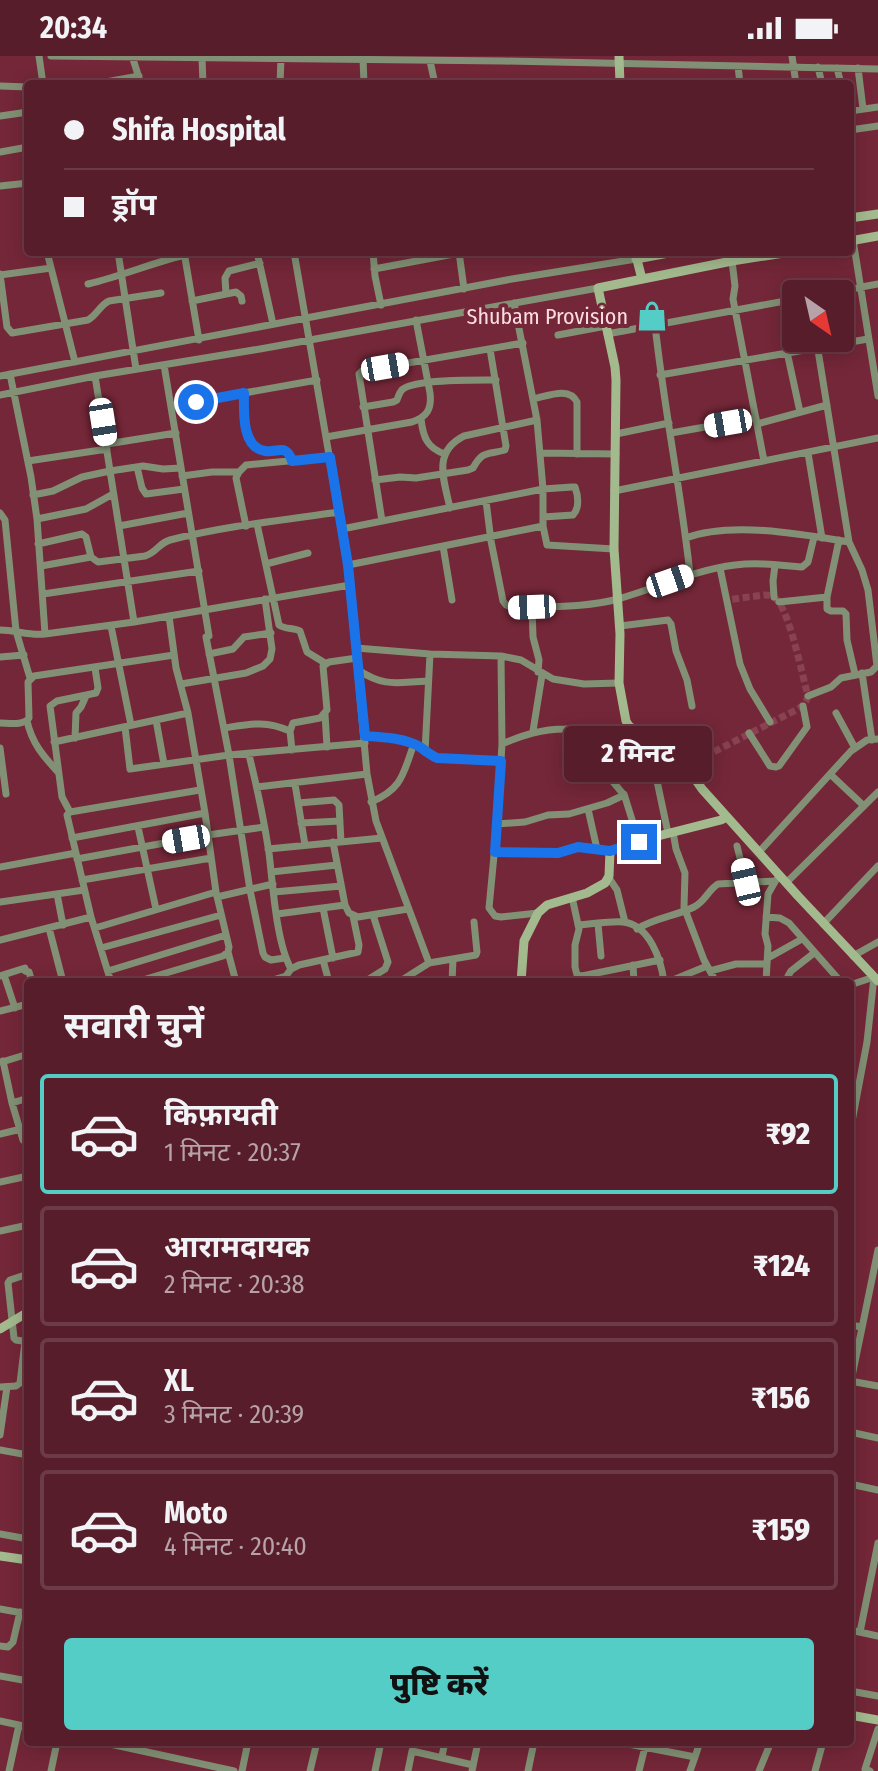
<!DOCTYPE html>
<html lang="hi">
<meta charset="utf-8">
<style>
:root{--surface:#571d2a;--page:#5d2632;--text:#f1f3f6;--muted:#b6a2a8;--line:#6d3b47;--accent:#54cdc7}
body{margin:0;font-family:"Fira Sans Condensed","Noto Sans Devanagari",sans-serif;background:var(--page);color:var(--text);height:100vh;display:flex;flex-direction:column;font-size:30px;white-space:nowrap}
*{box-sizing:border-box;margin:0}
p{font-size:26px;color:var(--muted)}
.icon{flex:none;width:44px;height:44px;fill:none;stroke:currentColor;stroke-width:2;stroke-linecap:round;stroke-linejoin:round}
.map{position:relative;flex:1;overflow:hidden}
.details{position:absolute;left:24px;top:922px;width:830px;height:768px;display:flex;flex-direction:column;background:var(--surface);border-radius:8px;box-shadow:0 4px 20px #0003,0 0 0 2px var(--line)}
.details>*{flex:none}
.guide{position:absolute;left:24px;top:24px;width:830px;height:176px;border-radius:8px;box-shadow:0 4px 20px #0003,0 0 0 2px var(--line);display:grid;align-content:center;height:176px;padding:0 40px;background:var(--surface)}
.needle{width:52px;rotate:146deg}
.controls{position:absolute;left:782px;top:224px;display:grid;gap:16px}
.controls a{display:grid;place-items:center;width:72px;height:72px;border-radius:8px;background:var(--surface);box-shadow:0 4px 20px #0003,0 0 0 2px var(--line);font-size:40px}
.end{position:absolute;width:36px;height:36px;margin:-18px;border:10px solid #1a73e8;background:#fff;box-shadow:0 0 0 4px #fff}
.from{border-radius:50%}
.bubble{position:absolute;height:56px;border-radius:8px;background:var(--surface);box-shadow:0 4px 20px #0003,0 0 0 2px var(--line);font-size:26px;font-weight:800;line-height:56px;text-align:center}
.car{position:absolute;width:24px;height:48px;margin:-24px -12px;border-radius:10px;box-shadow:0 0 6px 2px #0007;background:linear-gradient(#fff 24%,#345 0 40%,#fff 0 76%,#345 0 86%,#fff 0)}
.guide b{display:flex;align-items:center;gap:28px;height:76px;font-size:30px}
.guide b+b{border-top:2px solid var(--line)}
.guide i{width:20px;height:20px;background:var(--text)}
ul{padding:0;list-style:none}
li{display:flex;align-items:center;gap:24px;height:120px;margin:0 16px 12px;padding:0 24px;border:4px solid var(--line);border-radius:8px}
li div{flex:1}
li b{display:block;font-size:30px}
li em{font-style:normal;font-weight:800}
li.on{border-color:var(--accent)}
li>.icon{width:72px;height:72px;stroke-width:1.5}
h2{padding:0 40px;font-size:36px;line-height:96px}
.primary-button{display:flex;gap:16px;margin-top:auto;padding:16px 40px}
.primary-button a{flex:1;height:92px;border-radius:8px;background:var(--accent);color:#111;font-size:32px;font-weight:800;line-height:92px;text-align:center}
.status{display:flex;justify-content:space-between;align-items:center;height:56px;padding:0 40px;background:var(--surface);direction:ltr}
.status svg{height:22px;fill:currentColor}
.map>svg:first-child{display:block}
</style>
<div class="status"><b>20:34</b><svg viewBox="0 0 49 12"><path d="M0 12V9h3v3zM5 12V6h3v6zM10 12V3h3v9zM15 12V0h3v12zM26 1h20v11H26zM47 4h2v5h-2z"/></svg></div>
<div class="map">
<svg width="878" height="1715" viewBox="0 0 878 1715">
<rect width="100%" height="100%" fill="#742738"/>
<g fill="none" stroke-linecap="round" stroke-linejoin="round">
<path stroke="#884251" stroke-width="7" stroke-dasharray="7 3.5" stroke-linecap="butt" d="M686,710L798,653C804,649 806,647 808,640C802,619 790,556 776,543C771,539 770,539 764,539L726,544"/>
<path stroke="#829175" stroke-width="7" d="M39,0L43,28
M51,0L504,5L878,13
M132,0L141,28
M792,0L796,28
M202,2L203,28
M363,2L364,28
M430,5L435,28
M738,10L740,28
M818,11L822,28
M837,12L841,28
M858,12L863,53
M95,28L139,20
M280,28L281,2
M0,30L28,31
M850,55L878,51
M0,60L28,56
M850,74L878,70
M0,96L28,91
M0,130L28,127
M850,165L878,340
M47,196L75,306
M118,196L136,313
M184,196L199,284
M257,196L273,268
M294,196L348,509L367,718L376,765L429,907L399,926
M373,196L375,220L381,249
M459,196L464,233
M732,205L735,230L733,243L764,405
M374,213L459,197
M0,218L7,271L12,277L88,264C97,259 100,249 109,245L161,237
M0,219L51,212
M88,228C126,219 161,203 198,196
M226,238L225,222L229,215L260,207
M824,238L878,228
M192,245L236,236L241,240L242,245
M514,247L537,364L543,433L572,431H575C578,439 580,452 573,459L543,461
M655,269C664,352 681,435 690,518
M607,278L796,243
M558,279L606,270
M787,296L800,356
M164,309L209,580
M10,318L31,421L37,463L45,578
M660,319L868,283
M0,320L512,223L636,203
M95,320L134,566
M244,337C244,355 241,391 265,395C278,397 286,387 292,405
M0,339L95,320L260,293L598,232
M533,343C548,340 569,330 577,346V398
M171,350L317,324
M363,351L393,346L397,344C398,341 400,335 403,333C416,323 477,324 496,324
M421,363C423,381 427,392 445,398
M757,368L827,349
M671,377L756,362
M616,378L669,367
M326,381L412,366C427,361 432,353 430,337L416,264
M107,388L176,377
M541,397L616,398
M808,397L822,482
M28,405L107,393
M137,411L142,432L146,438L184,433
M182,420L212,416H239
M375,424L400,421L416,422L468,414L473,412C483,394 487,399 505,394L506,390L490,293
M614,435L878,382
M33,439L53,435L82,421L110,415L143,410L163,413L181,412
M486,445L491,485L503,545L506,549L514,552C548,550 584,552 618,543C657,532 694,514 735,509C757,506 780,509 802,511L808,506L814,481
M450,452C444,424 432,396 464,380L537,364
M0,457L5,464L16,575L30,622
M37,463L86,453L113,438
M382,465L359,318L362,315L523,287
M257,468L279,569C286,574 293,571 300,575L307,596L325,607
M119,470L188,457
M246,470L236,422L239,416L246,409L330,401
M342,473L543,433V470L547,489L614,493
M686,482C730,465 802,478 849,486
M38,488L82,478L86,481L91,501L98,506L145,500C156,497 159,487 170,484C225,470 283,464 339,456
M443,490L452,544
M266,508L308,497
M348,509L543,470
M41,510L91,501
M720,512L740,608L750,633L770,666
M43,538L199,515
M774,541L773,525L775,509
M827,541V553L831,555H843L846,558L847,584L855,618
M779,546L827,541L839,484
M532,551L533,581L539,604L538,616
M111,570L131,669
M620,570L668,564L671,568L676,595L687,624L692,650
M0,574C16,574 29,580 45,578L134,566L350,529
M206,581L229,699L250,834L263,897L265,901L271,904L285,902
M356,592L430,598L501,600L521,604L553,623L584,628L619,627
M209,598L233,593L244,581L271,577
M501,600L502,688
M0,601L24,599
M358,614C386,632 397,626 428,625
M862,617L872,684
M181,628L246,617L263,610L270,603L272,593L265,543
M808,640L831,631L841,622L871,616L877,610L868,534L862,514L849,486L816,282
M836,657L855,692
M325,658L327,691
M156,664L164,708
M27,665C32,687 43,700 58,716
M0,667C9,667 23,670 29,662L28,626L34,620L174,599
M125,671L130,713L229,699L365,687
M224,672C250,668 265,664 290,675
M533,675L542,619
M749,677L770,710L776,711L779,710L807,671L803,650
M365,680C381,681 398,683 413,688C422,691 428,699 437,702L501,705
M75,682L76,657L81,651L86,640
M54,686L188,657
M0,692L6,738
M292,694L290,675L293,667L320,662L327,654L323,610L329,606L357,602
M425,696L430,598
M249,699C257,731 264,764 269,797C273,829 276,886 291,913
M614,712L622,672
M585,715C580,695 583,690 596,674
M830,718L864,750
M295,728L305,789
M257,731L367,718
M624,738L639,786
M371,746C403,733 403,717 414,688
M298,747L334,744L339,749L341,786
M588,753L597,793
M70,756L62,741L50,650L57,645L96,637L98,632L95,612
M301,767L340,765
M497,768L525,766L548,759L569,758L607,747L624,739L609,721L573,723
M138,771L156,853
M673,776L676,793L685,817L684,851L704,904L716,926
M668,777L657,725L662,719L686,710
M72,782L205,757
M333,786L345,849L349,857L358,861L408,853
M737,790L746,826
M268,793L382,782
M495,796L558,797L578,791L610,795
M759,796L851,695L867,684L878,683
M77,803L208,779L264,771
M0,811L76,797
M271,816L337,809
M609,822L617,834L625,866
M82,824L211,802
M786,827L878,736
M274,836L341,830
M57,838L63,869
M217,841L273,828
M572,841L579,873L575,889V911L577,919L582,920L660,904
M0,846L84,834
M323,852L333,902
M538,857L501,861L495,860L489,852L497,768L502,688C523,679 542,673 565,673C586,672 609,677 629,670
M277,858L345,849
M766,861L780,862L789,867L841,926
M598,868L601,900
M823,868L878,810
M578,869C593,868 609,865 623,866C650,869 661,904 664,926
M49,872L63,926
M95,872L216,836
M637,873C654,862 676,860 694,851C705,846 708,834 718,828L774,825
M0,884L91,861
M101,892L221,859
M228,896L236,926
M853,900L878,886
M768,902L802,883
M323,904L329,926
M429,907L476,899L477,896L474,866
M633,909L634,926
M108,915L226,879
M710,915L736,908H767
M4,919L15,952
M0,920L25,912V915L29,916L32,926
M286,920L291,913L299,909L358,896L359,889L353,860
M366,925L385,913L388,906L373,859
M111,926L91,861L67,759L70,756L200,734
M136,926L223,900L228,896L229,891L216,836L205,757L188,657L176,612L169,560
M266,926L286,920L287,926
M452,926L453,903
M668,926L707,910
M766,926L768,890L765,878L768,838L776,824
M790,926L788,920L791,915L814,897
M850,929L874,921L867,986L850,1076
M0,955L28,948
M3,1005L12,1047L23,1084L28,1088
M2,1006L28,998
M12,1047L28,1042
M0,1078L21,1073
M0,1126L28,1120
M0,1175L28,1169
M28,1218L10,1224L8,1227L14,1282L16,1284L28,1286
M850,1269L862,1271
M850,1325L878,1330
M850,1330L878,1194
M0,1331L16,1330L20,1327L25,1286
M850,1376L878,1382
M0,1379L7,1331
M0,1394L28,1399
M850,1428L878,1434
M0,1478L28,1483
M0,1553L28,1558
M850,1574L878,1580
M860,1576L878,1487
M0,1590L8,1591L13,1586L20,1556
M0,1620L28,1625
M850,1635L878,1640
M0,1665L28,1671
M101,1686L234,1715
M618,1686L695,1701L690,1715
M442,1700L445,1686
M695,1701L700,1686
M9,1715L19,1669
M51,1715L57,1686
M242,1715L248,1686
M310,1715L317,1686
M375,1715L381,1686
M408,1715L412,1695L473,1709
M472,1715L478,1686
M528,1715L534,1686
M639,1715L645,1691
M759,1715L771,1686
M815,1715L823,1686
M870,1715L865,1713L878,1673"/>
<path stroke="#a3ba8e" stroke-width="9" d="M619,0L620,28
M850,162L878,158
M850,185L878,180
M635,196L642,223
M790,196L732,205L598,232L615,311L616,324L614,493L620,578L619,627L626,665L629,670L686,710L702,733L798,840L878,925
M636,203L674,196
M521,926L524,885L538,857L547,849L587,837L605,827L609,820L610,795L658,780L721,764L727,761
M0,1273L28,1256
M0,1500L28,1504
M850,1659L878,1664"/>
</g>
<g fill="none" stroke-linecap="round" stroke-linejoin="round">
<path stroke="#1a73e8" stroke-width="10" d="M196,346L244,337C244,355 241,391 265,395C278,397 286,387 292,405L330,401L348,509L365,680C382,681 405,682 420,691C426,695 430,699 437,702L501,705L495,796L558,797L578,791L610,795L639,786"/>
</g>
<defs>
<g id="shop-bare" transform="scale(2.4)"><path d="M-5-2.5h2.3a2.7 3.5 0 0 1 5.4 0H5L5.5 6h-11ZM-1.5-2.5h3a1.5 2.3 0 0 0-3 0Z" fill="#54cdc7" stroke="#742738" stroke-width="2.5" paint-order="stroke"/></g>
</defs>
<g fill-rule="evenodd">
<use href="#shop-bare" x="652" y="260"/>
</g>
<g text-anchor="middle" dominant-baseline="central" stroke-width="8" stroke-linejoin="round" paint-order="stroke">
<g font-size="22" fill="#fbdde1" stroke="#742738" text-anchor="end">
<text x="628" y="260">Shubam Provision</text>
</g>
</g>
</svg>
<div class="controls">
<a><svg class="needle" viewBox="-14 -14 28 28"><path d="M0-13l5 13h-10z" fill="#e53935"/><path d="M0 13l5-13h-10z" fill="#b6a2a8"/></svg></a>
</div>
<i class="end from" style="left:196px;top:346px"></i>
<i class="end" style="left:639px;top:786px"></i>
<div class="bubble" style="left:564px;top:670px;width:148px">2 मिनट</div>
<i class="car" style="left:385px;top:311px;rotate:80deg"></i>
<i class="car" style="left:103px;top:366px;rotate:171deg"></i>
<i class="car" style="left:728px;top:367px;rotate:260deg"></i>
<i class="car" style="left:670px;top:525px;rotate:71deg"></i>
<i class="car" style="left:532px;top:551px;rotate:268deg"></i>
<i class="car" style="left:186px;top:783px;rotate:260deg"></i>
<i class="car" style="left:746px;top:826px;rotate:347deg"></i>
<div class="guide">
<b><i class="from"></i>Shifa Hospital</b>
<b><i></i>ड्रॉप</b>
</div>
<section class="details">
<h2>सवारी चुनें</h2>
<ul>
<li class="on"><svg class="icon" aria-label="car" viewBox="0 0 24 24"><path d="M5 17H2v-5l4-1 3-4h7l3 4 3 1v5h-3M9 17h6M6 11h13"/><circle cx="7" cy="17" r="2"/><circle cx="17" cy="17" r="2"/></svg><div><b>किफ़ायती</b><p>1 मिनट · 20:37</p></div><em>₹92</em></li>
<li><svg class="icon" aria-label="car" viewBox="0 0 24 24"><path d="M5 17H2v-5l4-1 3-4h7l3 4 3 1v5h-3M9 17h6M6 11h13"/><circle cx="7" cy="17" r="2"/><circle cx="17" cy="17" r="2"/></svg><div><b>आरामदायक</b><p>2 मिनट · 20:38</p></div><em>₹124</em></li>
<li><svg class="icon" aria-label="car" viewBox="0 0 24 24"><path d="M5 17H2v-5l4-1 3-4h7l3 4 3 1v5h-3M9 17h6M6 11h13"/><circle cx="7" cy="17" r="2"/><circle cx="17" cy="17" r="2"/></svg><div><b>XL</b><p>3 मिनट · 20:39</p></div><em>₹156</em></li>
<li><svg class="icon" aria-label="car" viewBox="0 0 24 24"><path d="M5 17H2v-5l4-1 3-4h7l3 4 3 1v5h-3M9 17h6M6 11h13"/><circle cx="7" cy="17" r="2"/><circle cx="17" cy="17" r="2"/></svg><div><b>Moto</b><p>4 मिनट · 20:40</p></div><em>₹159</em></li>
</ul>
<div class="primary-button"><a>पुष्टि करें</a></div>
</section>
</div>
